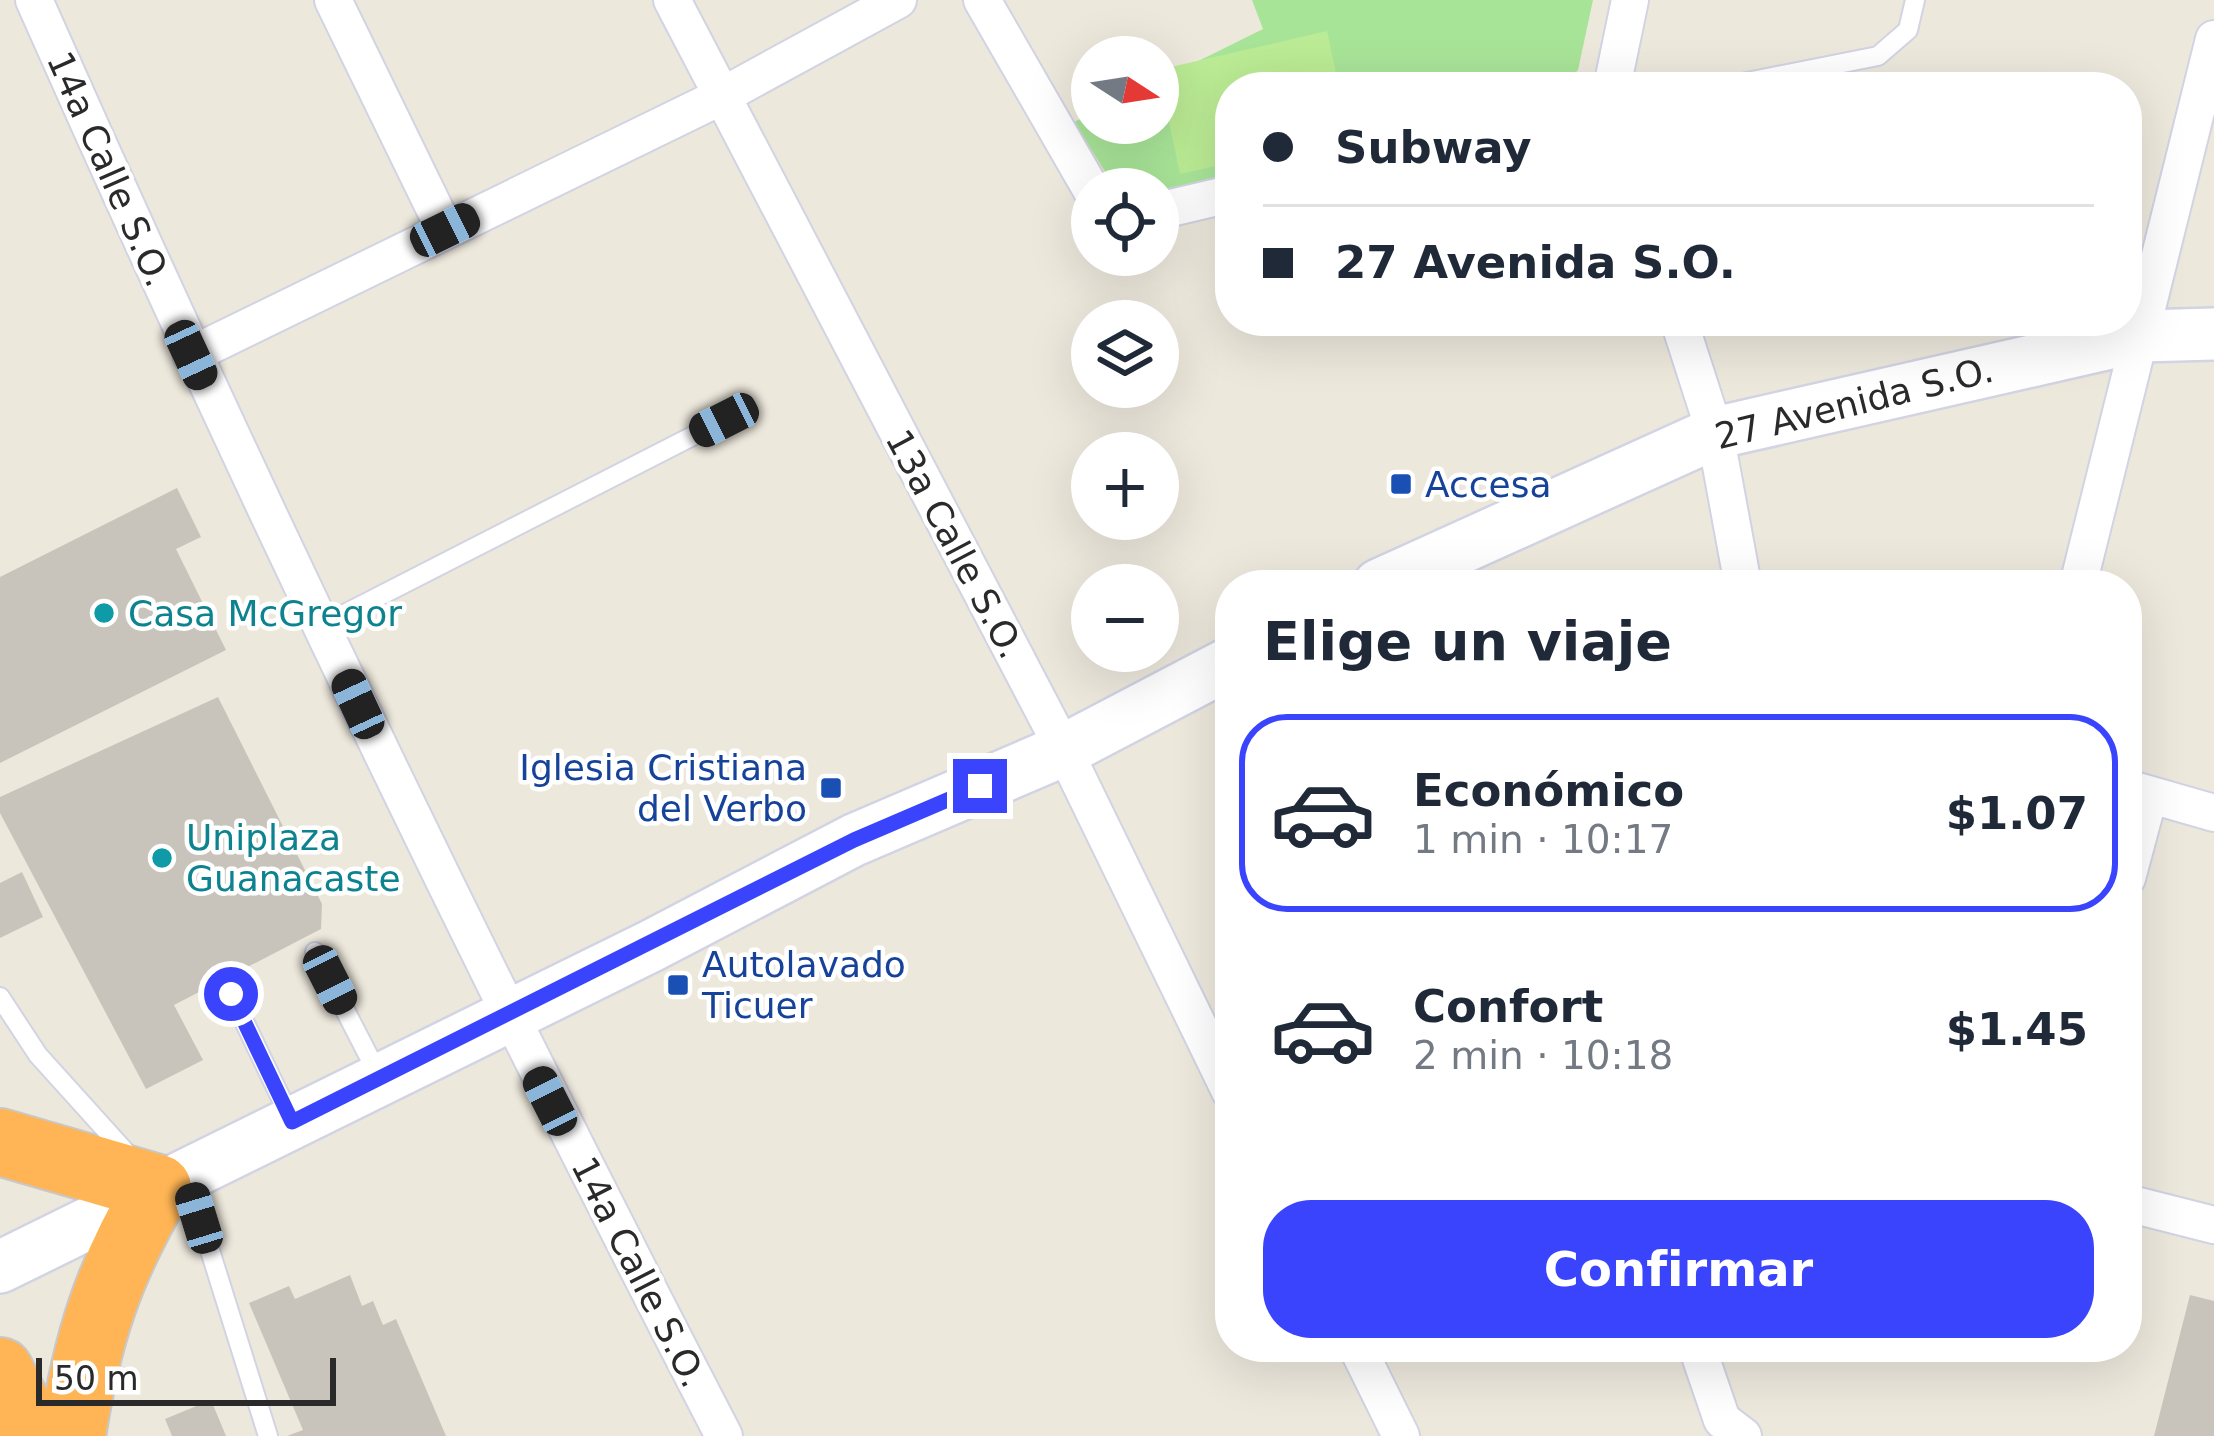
<!DOCTYPE html>
<html lang="es">
<meta charset="utf-8">
<style>
:root{--surface:#fff;--page:#f6f6f7;--text:#1f2937;--muted:#747a83;--line:#e0e1e3;--accent:#3a44fc}
body{margin:0;font-family:"DejaVu Sans",sans-serif;background:var(--page);color:var(--text);height:100vh;display:flex;flex-direction:column;font-size:45px;white-space:nowrap}
*{box-sizing:border-box;margin:0}
p{font-size:39px;color:var(--muted)}
.icon{flex:none;width:66px;height:66px;fill:none;stroke:currentColor;stroke-width:2;stroke-linecap:round;stroke-linejoin:round}
.map{position:relative;flex:1;overflow:hidden}
.details{position:absolute;left:1215px;top:570px;width:927px;height:792px;display:flex;flex-direction:column;background:var(--surface);border-radius:48px;box-shadow:0 12px 48px #0002}
.details>*{flex:none}
.hud{position:absolute;left:1215px;top:72px;width:927px;height:264px;border-radius:48px;box-shadow:0 12px 48px #0002;display:grid;align-content:center;height:264px;padding:0 48px;background:var(--surface)}
.needle{width:78px;rotate:102deg}
.fabs{position:absolute;left:1071px;top:36px;display:grid;gap:24px}
.fabs a{display:grid;place-items:center;width:108px;height:108px;border-radius:50%;background:var(--surface);box-shadow:0 12px 48px #0002;font-size:60px}
.scale{position:absolute;left:36px;bottom:30px;width:300px;box-sizing:border-box;padding-left:12px;border:6px solid #2a2a2a;border-top:0;font-size:33px;line-height:42px;white-space:nowrap;color:#2a2a2a;-webkit-text-stroke:9px #fff;paint-order:stroke}
.end{position:absolute;width:54px;height:54px;margin:-27px;border:15px solid #3a44fc;background:#fff;box-shadow:0 0 0 6px #fff}
.from{border-radius:50%}
.car{position:absolute;width:36px;height:72px;margin:-36px -18px;border-radius:15px;box-shadow:0 0 9px 3px #0007;background:linear-gradient(#222 24%,#8ab4d8 0 40%,#222 0 76%,#8ab4d8 0 86%,#222 0)}
.hud b{display:flex;align-items:center;gap:42px;height:114px;font-size:45px}
.hud b+b{border-top:3px solid var(--line)}
.hud i{width:30px;height:30px;background:var(--text)}
ul{padding:0;list-style:none}
li{display:flex;align-items:center;gap:36px;height:198px;margin:0 24px 18px;padding:0 24px;border:6px solid transparent;border-radius:48px}
li div{flex:1}
li b{display:block;font-size:45px}
li em{font-style:normal;font-weight:800}
li.on{border-color:var(--accent)}
li>.icon{width:108px;height:108px;stroke-width:1.5}
h2{padding:0 48px;font-size:54px;line-height:144px}
.button{display:flex;gap:24px;margin-top:auto;padding:24px 48px}
.button a{flex:1;height:138px;border-radius:48px;background:var(--accent);color:#fff;font-size:48px;font-weight:800;line-height:138px;text-align:center}
.map>svg:first-child{display:block}
</style>
<div class="map">
<svg width="2214" height="1436" viewBox="0 0 2214 1436">
<rect width="100%" height="100%" fill="#ede8dc"/>
<path fill="#a8e498" d="M1252,0H1593L1578,70L1561,87H1230V180L1158,196V189H1116L1074,122L1092,113V123H1158V81L1263,29Z"/>
<path fill="#bbeb94" d="M1327,31L1339,87H1230V163L1180,174L1158,70Z"/>
<path fill="#c8c4bc" d="M177,488L201,537L176,549L226,650L0,763V577Z
M218,697L322,904L321,929L174,1005L203,1060L146,1089L0,813V797Z
M22,872L43,917L0,938V883Z
M350,1275L362,1306L373,1301L383,1325L396,1319L446,1436H287L303,1430L249,1303L289,1286L295,1299Z
M2190,1295L2214,1301V1436H2154Z
M211,1400L226,1436H172L165,1419Z"/>
<g fill="none" stroke-linecap="round" stroke-linejoin="round">
<g stroke="#d2d3e3" stroke-width="22">
<path id="lane" d="M1722,87L1878,56L1908,30L1915,0
M321,626L724,420
M315,952L380,1078
M231,994L290,1117
M0,997L38,1055L131,1158
M187,1177L268,1436"/>
</g>
<g stroke="#d2d3e3" stroke-width="40">
<path id="street" d="M34,0C249,486 479,964 724,1436
M333,0L445,230
M672,0L1064,750L1230,1091
M982,0L1092,191
M1612,87L1630,0
M1158,211L1230,194
M1679,321L1715,433L1743,585
M191,355L720,97L898,0
M2078,585L2214,39
M2127,788L2214,813
M2127,878L2149,796
M2127,1203L2214,1225
M1357,1347L1401,1436
M1697,1347L1722,1420L1743,1436"/>
</g>
<g stroke="#d2d3e3" stroke-width="56">
<path id="secondary" d="M1379,585L1715,433L2141,336L2214,334
M0,1267L651,946L854,840L1064,750L1230,663"/>
</g>
<g stroke="#c8c8c8" stroke-width="70">
<path id="highway" d="M0,1142L158,1188C108,1273 87,1338 72,1436
M0,1371L33,1436"/>
</g>
<use href="#lane" stroke="#fff" stroke-width="18"/>
<use href="#street" stroke="#fff" stroke-width="36"/>
<use href="#secondary" stroke="#fff" stroke-width="51"/>
<use href="#highway" stroke="#ffb555" stroke-width="66"/>
</g>
<g fill="none" stroke-linecap="round" stroke-linejoin="round">
<path stroke="#3a44fc" stroke-width="15" d="M231,994L292,1122L854,840L980,786"/>
</g>
<g fill="#1a4fb4" stroke="#fff" stroke-width="4.5">
<rect x="1389" y="472" width="24" height="24" rx="6"/>
<rect x="819" y="776" width="24" height="24" rx="6"/>
<rect x="666" y="973" width="24" height="24" rx="6"/>
</g>
<g fill="#0f9aa8" stroke="#fff" stroke-width="4.5">
<circle cx="104" cy="613" r="12"/>
<circle cx="162" cy="858" r="12"/>
</g>
<g text-anchor="middle" dominant-baseline="central" stroke-width="9" stroke-linejoin="round" paint-order="stroke">
<g font-size="36" fill="#2a2a2a" stroke="#fff">
<text transform="translate(109 169) rotate(66)">14a Calle S.O.</text>
<text transform="translate(1854 403) rotate(-14)">27 Avenida S.O.</text>
<text transform="translate(955 544) rotate(62)">13a Calle S.O.</text>
<text transform="translate(639 1272) rotate(63)">14a Calle S.O.</text>
</g>
<g font-size="36" fill="#164399" stroke="#fff" text-anchor="start">
<text x="1425" y="484">Accesa</text>
<text x="807" y="767" text-anchor="end">Iglesia Cristiana<tspan x="807" dy="41">del Verbo</tspan></text>
<text x="702" y="964">Autolavado<tspan x="702" dy="41">Ticuer</tspan></text>
</g>
<g font-size="36" fill="#0d838f" stroke="#fff" text-anchor="start">
<text x="128" y="613">Casa McGregor</text>
<text x="186" y="837">Uniplaza<tspan x="186" dy="41">Guanacaste</tspan></text>
</g>
</g>
</svg>
<div class="fabs">
<a><svg class="needle" viewBox="-14 -14 28 28"><path d="M0-13l5 13h-10z" fill="#e53935"/><path d="M0 13l5-13h-10z" fill="#747a83"/></svg></a>
<a><svg class="icon" aria-label="locate" viewBox="0 0 24 24"><circle cx="12" cy="12" r="6"/><path d="M12 2v4M12 18v4M2 12h4M18 12h4"/></svg></a>
<a><svg class="icon" aria-label="layers" viewBox="0 0 24 24"><path d="M12 4l9 5-9 5-9-5zM3 14l9 5 9-5"/></svg></a>
<a>+</a>
<a>−</a>
</div>
<div class="scale">50 m</div>
<i class="end from" style="left:231px;top:994px"></i>
<i class="end" style="left:980px;top:786px"></i>
<i class="car" style="left:445px;top:230px;rotate:64deg"></i>
<i class="car" style="left:191px;top:355px;rotate:155deg"></i>
<i class="car" style="left:724px;top:420px;rotate:243deg"></i>
<i class="car" style="left:358px;top:704px;rotate:335deg"></i>
<i class="car" style="left:330px;top:980px;rotate:153deg"></i>
<i class="car" style="left:550px;top:1101px;rotate:333deg"></i>
<i class="car" style="left:199px;top:1218px;rotate:343deg"></i>
<div class="hud">
<b><i class="from"></i>Subway</b>
<b><i></i>27 Avenida S.O.</b>
</div>
<section class="details">
<h2>Elige un viaje</h2>
<ul>
<li class="on"><svg class="icon" aria-label="car" viewBox="0 0 24 24"><path d="M5 17H2v-5l4-1 3-4h7l3 4 3 1v5h-3M9 17h6M6 11h13"/><circle cx="7" cy="17" r="2"/><circle cx="17" cy="17" r="2"/></svg><div><b>Económico</b><p>1 min · 10:17</p></div><em>$1.07</em></li>
<li><svg class="icon" aria-label="car" viewBox="0 0 24 24"><path d="M5 17H2v-5l4-1 3-4h7l3 4 3 1v5h-3M9 17h6M6 11h13"/><circle cx="7" cy="17" r="2"/><circle cx="17" cy="17" r="2"/></svg><div><b>Confort</b><p>2 min · 10:18</p></div><em>$1.45</em></li>
</ul>
<div class="button"><a>Confirmar</a></div>
</section>
</div>
